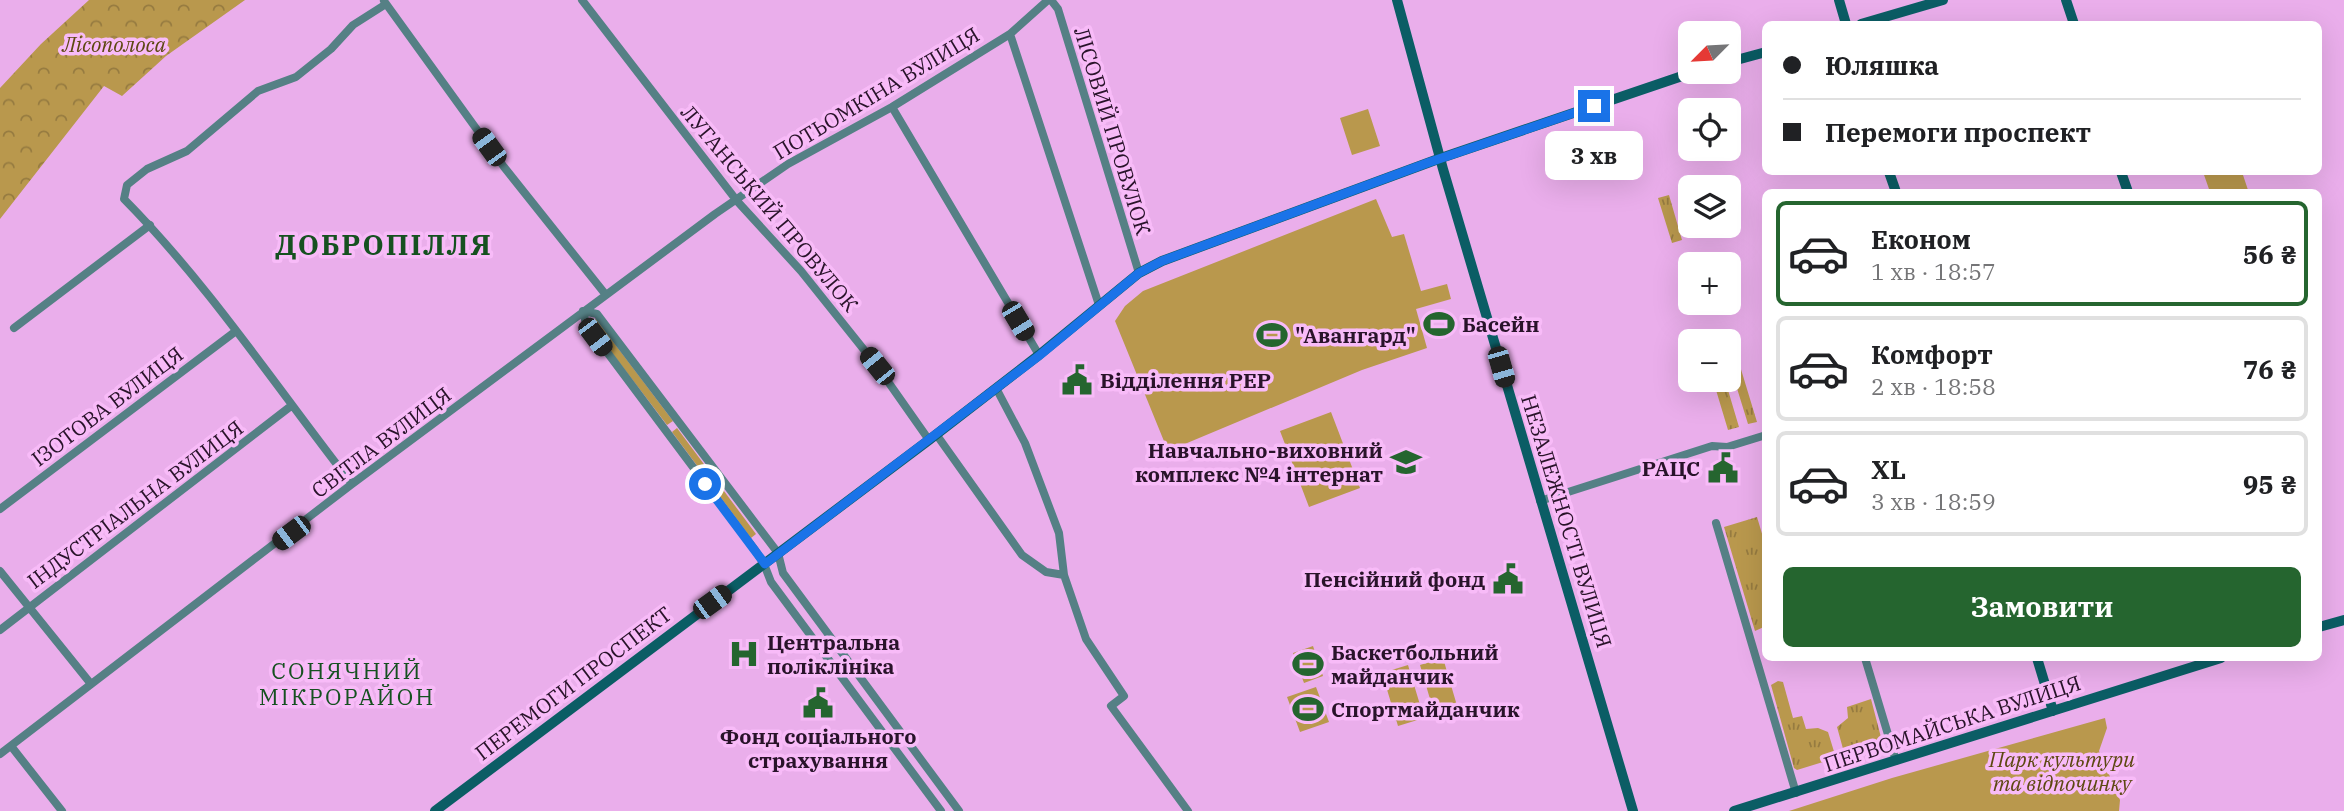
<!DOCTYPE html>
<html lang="uk">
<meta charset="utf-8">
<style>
:root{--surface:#fff;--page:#f6f6f6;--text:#202124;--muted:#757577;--line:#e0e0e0;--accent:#25652f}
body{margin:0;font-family:"IBM Plex Serif",serif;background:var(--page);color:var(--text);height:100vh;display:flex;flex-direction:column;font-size:26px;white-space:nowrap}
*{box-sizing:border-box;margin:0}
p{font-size:23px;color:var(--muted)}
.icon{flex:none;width:38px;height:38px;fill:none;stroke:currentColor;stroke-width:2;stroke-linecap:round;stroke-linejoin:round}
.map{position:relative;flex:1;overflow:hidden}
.side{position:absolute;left:1762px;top:189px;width:560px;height:472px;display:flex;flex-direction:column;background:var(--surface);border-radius:10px;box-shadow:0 7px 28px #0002}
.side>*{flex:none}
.banner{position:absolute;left:1762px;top:21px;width:560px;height:154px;border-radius:10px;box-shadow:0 7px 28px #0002;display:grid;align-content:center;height:154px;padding:0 21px;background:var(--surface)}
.needle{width:46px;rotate:246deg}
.buttons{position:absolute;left:1678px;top:21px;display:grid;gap:14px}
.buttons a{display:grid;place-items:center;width:63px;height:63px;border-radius:10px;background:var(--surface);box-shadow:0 7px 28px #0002;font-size:35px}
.end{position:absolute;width:32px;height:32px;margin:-16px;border:9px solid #1a73e8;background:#fff;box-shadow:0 0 0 4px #fff}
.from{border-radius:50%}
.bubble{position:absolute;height:49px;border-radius:10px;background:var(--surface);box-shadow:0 7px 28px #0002;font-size:23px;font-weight:800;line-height:49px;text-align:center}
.car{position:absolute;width:21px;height:42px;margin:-21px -10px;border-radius:9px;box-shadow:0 0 5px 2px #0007;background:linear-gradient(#222 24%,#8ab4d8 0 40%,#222 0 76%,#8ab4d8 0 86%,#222 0)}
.banner b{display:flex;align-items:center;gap:24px;height:66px;font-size:26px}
.banner b+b{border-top:2px solid var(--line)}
.banner i{width:18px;height:18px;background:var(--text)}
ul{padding:12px 0 0;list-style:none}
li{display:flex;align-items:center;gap:21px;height:105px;margin:0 14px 10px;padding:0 7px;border:4px solid var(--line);border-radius:10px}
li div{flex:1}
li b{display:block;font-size:26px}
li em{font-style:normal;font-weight:800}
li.current{border-color:var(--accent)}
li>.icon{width:63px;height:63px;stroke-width:1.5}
.button{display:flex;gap:14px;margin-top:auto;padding:14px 21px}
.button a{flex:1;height:80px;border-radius:10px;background:var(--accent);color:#fff;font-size:28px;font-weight:800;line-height:80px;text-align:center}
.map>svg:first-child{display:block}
</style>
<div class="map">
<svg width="2344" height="811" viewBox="0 0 2344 811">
<defs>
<pattern id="grass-tufts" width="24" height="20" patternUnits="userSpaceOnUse" patternTransform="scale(1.75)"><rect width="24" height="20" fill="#b9984d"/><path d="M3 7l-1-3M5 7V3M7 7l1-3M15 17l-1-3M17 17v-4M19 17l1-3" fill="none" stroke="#967b40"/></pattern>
<pattern id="forest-crowns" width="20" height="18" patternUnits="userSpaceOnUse" patternTransform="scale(1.75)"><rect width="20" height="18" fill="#b9984d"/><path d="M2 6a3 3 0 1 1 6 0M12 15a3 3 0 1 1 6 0" fill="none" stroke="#967b40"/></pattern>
</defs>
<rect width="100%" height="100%" fill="#eaaeeb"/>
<path fill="url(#grass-tufts)" d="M1669,195L1682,240L1672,243L1658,198Z
M1740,366L1757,422L1748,424L1731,369Z
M1713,380H1725L1739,427L1728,430Z
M1757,517L1766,547V626L1755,631L1724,527Z
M1778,681L1783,682L1793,718L1802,716L1806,729L1818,728L1828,732L1836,758L1797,770L1794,768L1771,685Z
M1871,699L1883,745L1845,756L1837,727L1848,718L1847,707Z"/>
<path fill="url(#forest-crowns)" d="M89,0H245L166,56L122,96L104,86L0,219V88L41,44Z"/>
<path fill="#b9984d" d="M1368,109L1380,146L1352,155L1340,118Z
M2203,172H2242L2248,190L2239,192H2210Z
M1376,199L1392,237L1404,234L1421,291L1447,284L1451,299L1416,309L1427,348L1362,370L1168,451L1115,321L1125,306L1143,291Z
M596,319L673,421L667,425L590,324Z
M1331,412L1360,488L1309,507L1280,431Z
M677,428L756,534L751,538L672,432Z
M1313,646L1323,676L1304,683L1293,653Z
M1443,658L1458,709L1435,716L1420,665Z
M1408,665L1424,718L1398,726L1382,673Z
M1316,687L1329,722L1300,732L1287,697Z
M2105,718L2107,728L2099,751L2120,800L2119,811H1789L1892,778Z"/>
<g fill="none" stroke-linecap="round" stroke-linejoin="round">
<path stroke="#558085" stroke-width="8" d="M582,0L737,201L801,271L877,366L929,440
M1051,0L1058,9L1139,273
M384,1L504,167L606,295
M1010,34L1099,305
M892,107L1039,355
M583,311L597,314L778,553L783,573L959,811
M583,311L586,324L755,550L764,564L771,582L941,811
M14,328L150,225
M996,388L1025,443L1059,533L1064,575L1086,639L1124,696L1111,706L1188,811
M936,434L1022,555L1046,572L1064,575
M352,484C277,388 209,285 124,199L127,185L147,169L187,151L258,91L296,77L331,49L353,25L386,4
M1540,501L1712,446L1727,447L1766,435
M0,509L236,331
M1716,523L1796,793
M0,571L91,684
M0,630L291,406
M1865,658L1896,761
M11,746L62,811
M0,754L352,484L715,214L788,164L892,107L1010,34L1048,0"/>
<path stroke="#0b5d65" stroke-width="10" d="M1397,0L1443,169L1633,811
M1839,0L1846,24
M2066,0L2074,24
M1861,24L1943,0
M1729,62L1766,52
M1889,172L1896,192
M2121,172L2128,192
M2319,627L2344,620
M2037,658L2053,711
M435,811L929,440L1039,355L1139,273L1162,261L1441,158L1694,72
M1734,811L2221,658"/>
</g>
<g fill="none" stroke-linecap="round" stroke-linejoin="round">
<path stroke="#1a73e8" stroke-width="9" d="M705,484L765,564L1040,355L1139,273L1162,261L1430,162L1594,106"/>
</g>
<defs>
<g id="stadium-bare" transform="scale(2.415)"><path d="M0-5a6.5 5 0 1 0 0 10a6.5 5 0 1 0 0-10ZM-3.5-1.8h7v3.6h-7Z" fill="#25652f" stroke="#f8bbf8" stroke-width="2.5" paint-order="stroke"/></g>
<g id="civic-bare" transform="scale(2.415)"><path d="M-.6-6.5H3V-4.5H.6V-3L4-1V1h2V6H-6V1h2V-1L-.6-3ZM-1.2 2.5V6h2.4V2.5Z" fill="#25652f" stroke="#f8bbf8" stroke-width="2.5" paint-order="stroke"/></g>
<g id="school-bare" transform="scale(2.415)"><path d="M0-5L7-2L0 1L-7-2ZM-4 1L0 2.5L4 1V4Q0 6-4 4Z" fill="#25652f" stroke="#f8bbf8" stroke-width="2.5" paint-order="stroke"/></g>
<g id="hospital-bare" transform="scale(2.415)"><path d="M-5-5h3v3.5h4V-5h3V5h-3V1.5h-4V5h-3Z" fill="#25652f" stroke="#f8bbf8" stroke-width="2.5" paint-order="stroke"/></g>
</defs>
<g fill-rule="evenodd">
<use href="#stadium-bare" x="1439" y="324"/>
<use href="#stadium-bare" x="1272" y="335"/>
<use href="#civic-bare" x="1077" y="380"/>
<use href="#school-bare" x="1406" y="462"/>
<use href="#civic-bare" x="1723" y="468"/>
<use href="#civic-bare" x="1508" y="579"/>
<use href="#hospital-bare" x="744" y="654"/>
<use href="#stadium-bare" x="1308" y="664"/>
<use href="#civic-bare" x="818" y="703"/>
<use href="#stadium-bare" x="1308" y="709"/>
</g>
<g text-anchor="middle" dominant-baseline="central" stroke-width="7" stroke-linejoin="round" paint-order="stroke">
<g font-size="21" font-style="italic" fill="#5d4811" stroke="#f8bbf8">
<text x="114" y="44">Лісополоса</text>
<text x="2062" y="759">Парк культури<tspan x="2062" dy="24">та відпочинку</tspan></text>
</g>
<g font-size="21" fill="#29132a" stroke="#f8bbf8">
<text transform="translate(876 93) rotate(-31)">ПОТЬОМКІНА ВУЛИЦЯ</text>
<text transform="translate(1113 131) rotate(73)">ЛІСОВИЙ ПРОВУЛОК</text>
<text transform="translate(770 208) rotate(50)">ЛУГАНСЬКИЙ ПРОВУЛОК</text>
<text transform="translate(107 406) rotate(-37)">ІЗОТОВА ВУЛИЦЯ</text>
<text transform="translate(381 442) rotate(-37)">СВІТЛА ВУЛИЦЯ</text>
<text transform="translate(135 504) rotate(-37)">ІНДУСТРІАЛЬНА ВУЛИЦЯ</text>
<text transform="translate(1567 521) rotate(73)">НЕЗАЛЕЖНОСТІ ВУЛИЦЯ</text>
<text transform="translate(573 683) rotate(-37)">ПЕРЕМОГИ ПРОСПЕКТ</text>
<text transform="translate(1952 723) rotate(-18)">ПЕРВОМАЙСЬКА ВУЛИЦЯ</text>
</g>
<g font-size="21" font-weight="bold" fill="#29132a" stroke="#f8bbf8" text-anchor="start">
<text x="1462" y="324">Басейн</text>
<text x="1295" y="335">"Авангард"</text>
<text x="1100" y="380">Відділення РЕР</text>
<text x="1383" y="450" text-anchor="end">Навчально-виховний<tspan x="1383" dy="24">комплекс №4 інтернат</tspan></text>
<text x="1700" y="468" text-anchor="end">РАЦС</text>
<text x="1485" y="579" text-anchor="end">Пенсійний фонд</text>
<text x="767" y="642">Центральна<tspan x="767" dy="24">поліклініка</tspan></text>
<text x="1331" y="652">Баскетбольний<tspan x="1331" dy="24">майданчик</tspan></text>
<text x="1331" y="709">Спортмайданчик</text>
<text x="818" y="736" text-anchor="middle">Фонд соціального<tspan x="818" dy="24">страхування</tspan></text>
</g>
<g font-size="23" letter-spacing="2" fill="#165120" stroke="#f8bbf8">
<text x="347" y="670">СОНЯЧНИЙ<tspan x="347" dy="26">МІКРОРАЙОН</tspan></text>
</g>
<g font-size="28" font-weight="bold" letter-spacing="2" fill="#165120" stroke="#f8bbf8">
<text x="384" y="244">ДОБРОПІЛЛЯ</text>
</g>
</g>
</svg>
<div class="buttons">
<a><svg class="needle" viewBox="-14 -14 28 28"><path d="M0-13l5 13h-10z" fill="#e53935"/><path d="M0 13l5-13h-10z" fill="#757577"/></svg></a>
<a><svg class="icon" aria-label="locate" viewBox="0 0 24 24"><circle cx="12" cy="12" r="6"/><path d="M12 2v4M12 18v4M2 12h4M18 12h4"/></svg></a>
<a><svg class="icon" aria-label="layers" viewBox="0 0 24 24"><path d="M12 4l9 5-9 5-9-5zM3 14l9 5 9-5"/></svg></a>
<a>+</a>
<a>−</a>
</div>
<i class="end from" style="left:705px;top:484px"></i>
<i class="end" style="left:1594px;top:106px"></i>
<div class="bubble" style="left:1545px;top:131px;width:98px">3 хв</div>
<i class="car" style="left:489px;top:147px;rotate:324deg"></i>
<i class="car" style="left:1018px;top:321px;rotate:149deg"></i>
<i class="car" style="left:595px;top:337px;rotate:143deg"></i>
<i class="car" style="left:877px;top:366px;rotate:321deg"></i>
<i class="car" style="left:1501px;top:367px;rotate:164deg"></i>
<i class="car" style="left:291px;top:533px;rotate:233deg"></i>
<i class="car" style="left:712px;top:602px;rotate:54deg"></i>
<div class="banner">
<b><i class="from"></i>Юляшка</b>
<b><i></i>Перемоги проспект</b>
</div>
<section class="side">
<ul>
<li class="current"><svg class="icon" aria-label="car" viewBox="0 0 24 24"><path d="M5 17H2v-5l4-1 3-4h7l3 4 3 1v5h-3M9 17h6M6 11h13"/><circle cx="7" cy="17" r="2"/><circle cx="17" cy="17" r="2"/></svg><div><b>Економ</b><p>1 хв · 18:57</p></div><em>56 ₴</em></li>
<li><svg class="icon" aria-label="car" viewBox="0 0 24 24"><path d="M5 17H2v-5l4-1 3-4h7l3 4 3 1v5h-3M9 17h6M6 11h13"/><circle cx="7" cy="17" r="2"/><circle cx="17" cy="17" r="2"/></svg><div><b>Комфорт</b><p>2 хв · 18:58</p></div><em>76 ₴</em></li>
<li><svg class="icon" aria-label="car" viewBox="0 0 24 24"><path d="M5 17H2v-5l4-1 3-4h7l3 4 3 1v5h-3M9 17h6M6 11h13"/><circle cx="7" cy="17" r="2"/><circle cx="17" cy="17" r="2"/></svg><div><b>XL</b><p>3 хв · 18:59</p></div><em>95 ₴</em></li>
</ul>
<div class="button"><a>Замовити</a></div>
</section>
</div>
